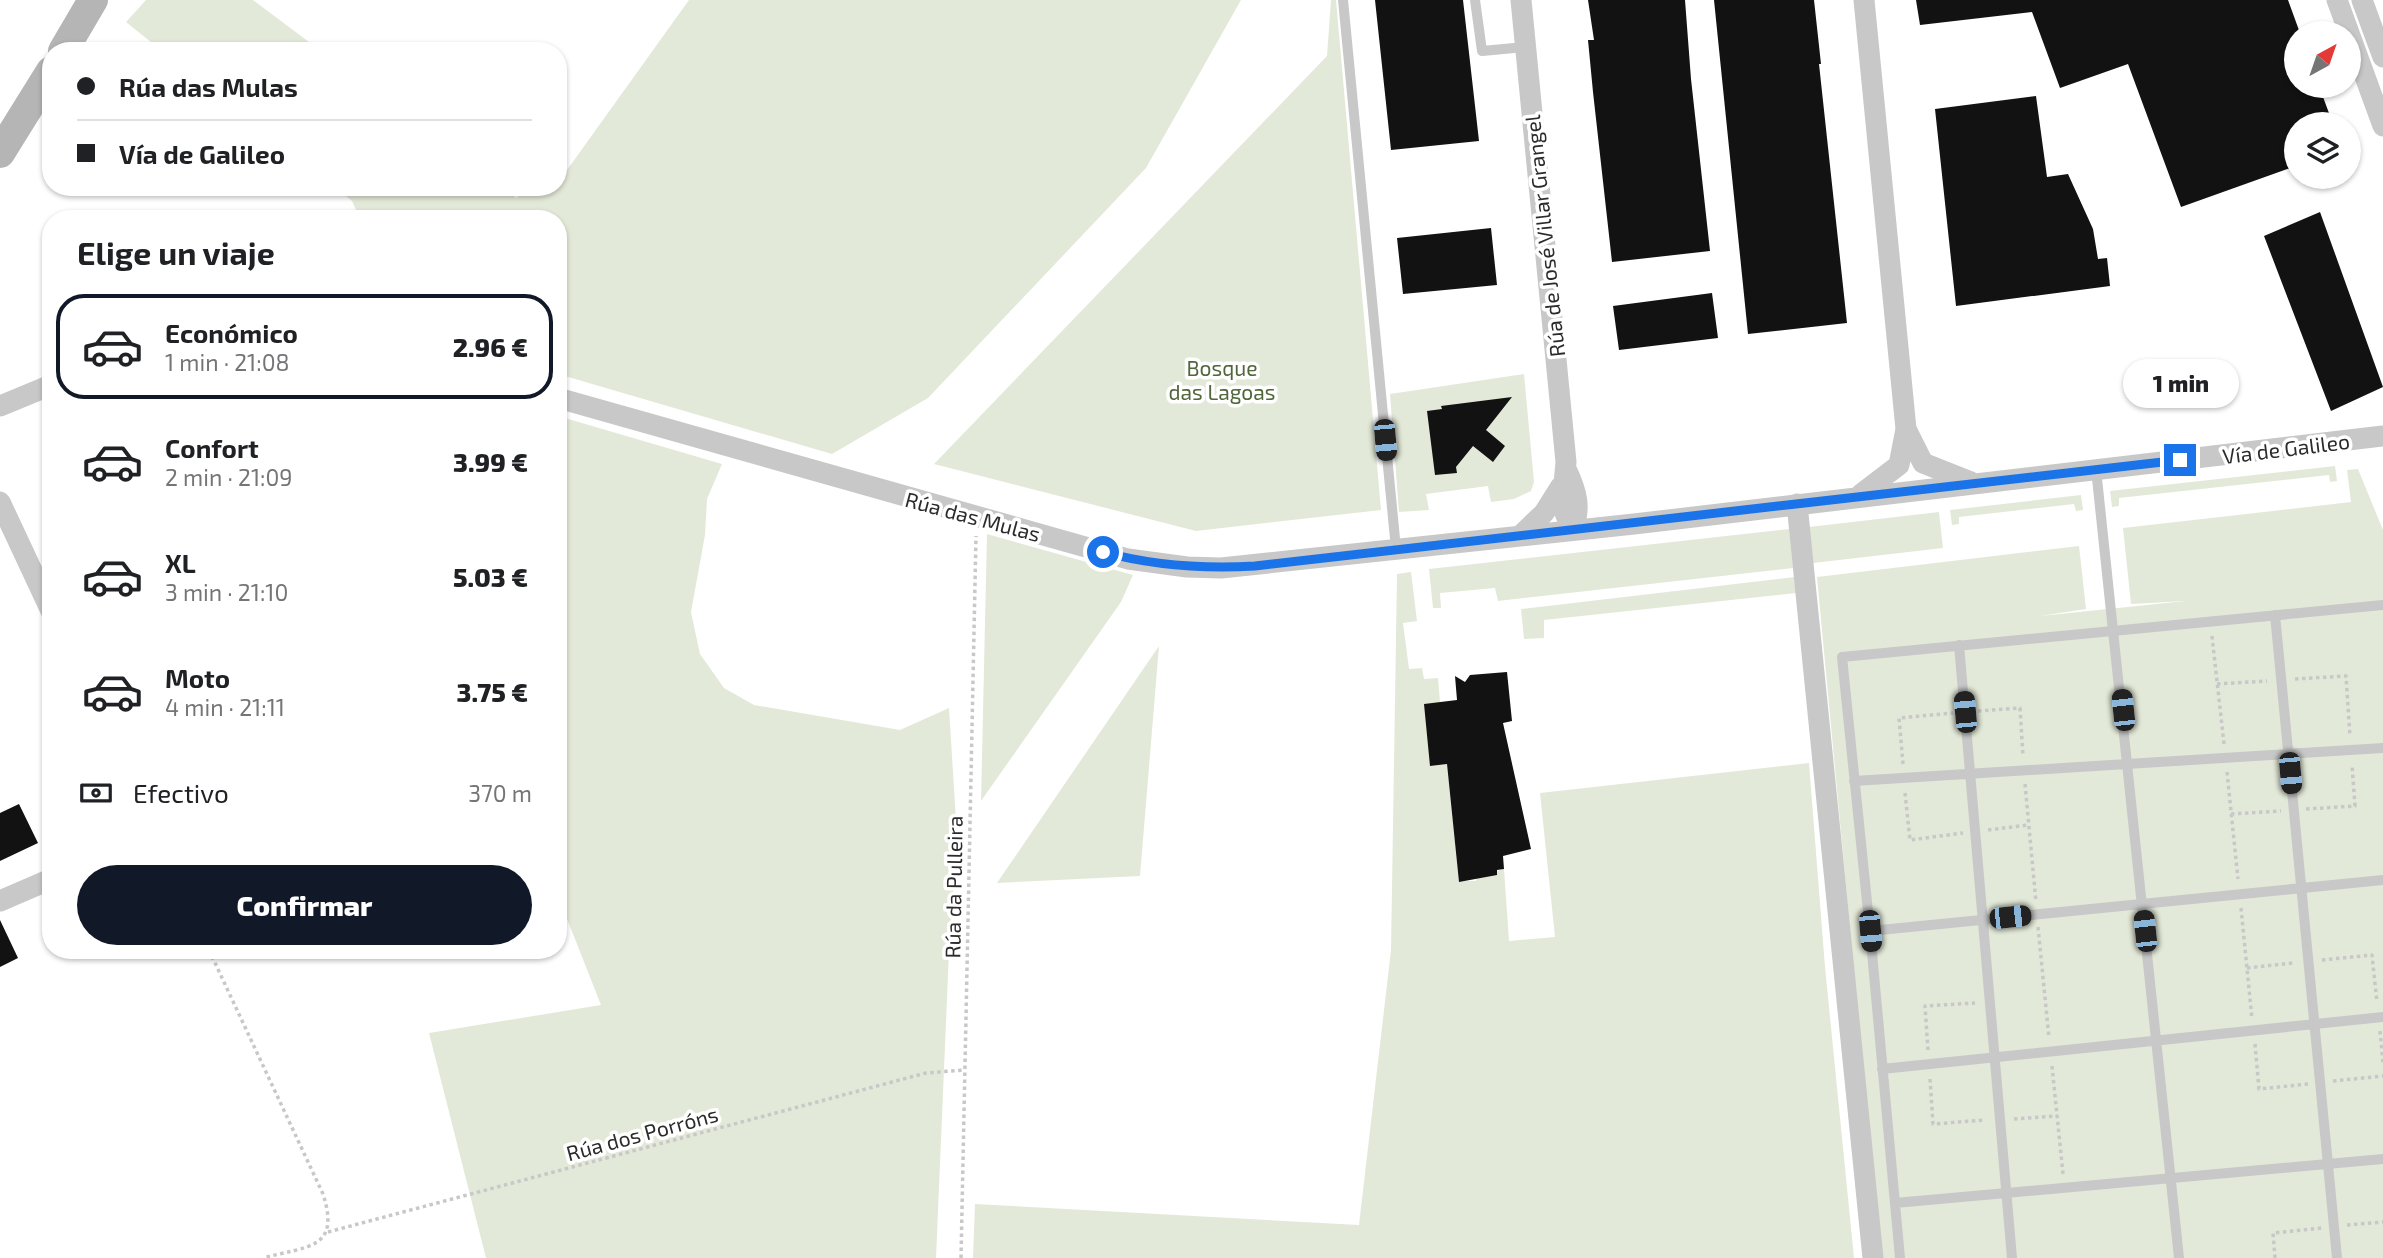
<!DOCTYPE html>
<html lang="es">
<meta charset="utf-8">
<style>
:root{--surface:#fff;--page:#f2f2f2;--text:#202124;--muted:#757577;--line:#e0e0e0;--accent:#111827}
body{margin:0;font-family:"Exo 2",sans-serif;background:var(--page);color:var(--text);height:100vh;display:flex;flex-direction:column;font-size:26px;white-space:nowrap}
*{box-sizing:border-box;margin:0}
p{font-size:23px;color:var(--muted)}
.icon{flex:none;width:38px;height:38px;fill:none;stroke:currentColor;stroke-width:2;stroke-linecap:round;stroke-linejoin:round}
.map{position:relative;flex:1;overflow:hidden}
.details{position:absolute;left:42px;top:210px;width:525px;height:749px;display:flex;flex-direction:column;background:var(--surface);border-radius:28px;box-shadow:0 2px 5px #0004}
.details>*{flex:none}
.guide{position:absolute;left:42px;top:42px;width:525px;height:154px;border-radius:28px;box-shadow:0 2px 5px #0004;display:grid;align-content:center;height:154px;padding:0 35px;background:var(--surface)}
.needle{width:46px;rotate:40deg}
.fabs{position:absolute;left:2284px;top:21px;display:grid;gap:14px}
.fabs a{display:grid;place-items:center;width:77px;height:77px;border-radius:50%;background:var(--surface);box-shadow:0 2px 5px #0004;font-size:35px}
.end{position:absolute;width:32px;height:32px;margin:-16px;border:9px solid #1a73e8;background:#fff;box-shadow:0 0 0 4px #fff}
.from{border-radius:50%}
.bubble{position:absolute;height:49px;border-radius:24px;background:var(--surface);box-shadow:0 2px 5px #0004;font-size:23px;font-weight:800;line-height:49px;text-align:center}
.car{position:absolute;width:21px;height:42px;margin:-21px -10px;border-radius:9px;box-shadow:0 0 5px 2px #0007;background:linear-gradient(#222 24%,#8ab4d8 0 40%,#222 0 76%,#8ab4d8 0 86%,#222 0)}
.guide b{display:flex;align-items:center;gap:24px;height:66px;font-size:26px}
.guide b+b{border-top:2px solid var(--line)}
.guide i{width:18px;height:18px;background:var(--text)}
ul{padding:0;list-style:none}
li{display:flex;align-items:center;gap:21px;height:105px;margin:0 14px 10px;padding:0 21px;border:4px solid transparent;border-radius:28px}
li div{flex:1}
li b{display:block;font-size:26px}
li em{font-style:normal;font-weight:800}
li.active{border-color:var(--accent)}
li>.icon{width:63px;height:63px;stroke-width:1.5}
h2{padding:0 35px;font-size:32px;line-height:84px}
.pay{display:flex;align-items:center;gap:18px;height:77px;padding:0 35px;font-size:26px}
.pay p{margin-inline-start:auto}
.primary-button{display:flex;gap:14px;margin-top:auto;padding:14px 35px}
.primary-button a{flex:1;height:80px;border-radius:42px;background:var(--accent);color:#fff;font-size:28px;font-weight:800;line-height:80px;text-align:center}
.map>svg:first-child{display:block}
</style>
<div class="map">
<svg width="2383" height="1258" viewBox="0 0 2383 1258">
<rect width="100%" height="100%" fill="#fff"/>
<path fill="#e3e9d8" d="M146,0H253L321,51H162L126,22Z
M689,0H1241L1146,168L928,398L832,454L558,374V219H360L352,201L335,187H502L516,198L535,187H558V175L567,170Z
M1331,0H1336L1381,510L1196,531L934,464L1327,56Z
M1524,374L1534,482L1531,491L1514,499L1491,502L1488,486L1426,494L1429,510L1399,512L1390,394Z
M558,416L722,464L707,499L705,535L691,612L700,654L724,688L754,705L900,730L949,708L957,837L949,951L936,1258H486L429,1033L601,1005L558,896Z
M2335,466L2337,481L2330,482L2329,475L2119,498V506L2112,507L2110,491Z
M2358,469L2383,530V1258H1881L1817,577L2079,546L2086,609L2040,616L2186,601L2131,604L2123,528L2351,502L2347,470Z
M2081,495L2083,510L2076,511L2074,504L1959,517V524L1952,525L1950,510Z
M1939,512L1943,548L1813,563L1809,527Z
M1789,529L1793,568L1498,601L1495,588L1440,593L1441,608H1433L1429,569Z
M987,534L1133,575L1121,602L981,801Z
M1411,572L1417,621L1403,623L1409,669L1422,668L1424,679L1438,678L1440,702L1431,766L1447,764L1459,881H1476L1477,877L1504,869L1509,941L1555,937L1540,793L1809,763L1825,967L1854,1258H973L975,1204L1359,1225L1391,950L1397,574Z
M1794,577L1796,593L1544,620V638L1524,639L1521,609Z
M1159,646L1140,876L997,883Z"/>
<path fill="#121212" d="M1375,0H1463L1479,141L1391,150Z
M1588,0H1685L1691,79L1710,251L1612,262L1593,92L1588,40H1594Z
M1714,0H1814L1821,64H1819L1847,323L1748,334Z
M1916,0H2288L2300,33H2296V86H2319L2333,124H2296V166L2181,207L2128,64L2060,88L2032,12L1920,25Z
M2036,96L2047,177L2068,174L2093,229L2098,259L2107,258L2110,286L1956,306L1935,109Z
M2320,212L2383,387L2331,411L2264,236Z
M1491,228L1497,285L1403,294L1397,238Z
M1712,293L1718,338L1619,350L1613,306Z
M1512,397L1486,430L1505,446L1493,462L1473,446L1456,467L1457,473L1435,475L1427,411L1442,409L1441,406Z
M1507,672L1512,721L1503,723L1531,849L1503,856L1504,869L1497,870V875L1459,882L1447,764L1430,766L1424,704L1457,700L1455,676L1465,682L1470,675Z
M19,804L38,843L0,861V813Z
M0,920L18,958L0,967Z"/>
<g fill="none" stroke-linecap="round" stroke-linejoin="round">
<path stroke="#c8c8c8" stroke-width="3.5" stroke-dasharray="3.5 3.5" stroke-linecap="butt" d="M2212,636L2224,744
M2295,679L2346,676L2350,736
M2217,684L2267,681
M1978,711L2020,708L2023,756
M1903,764L1899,718L1953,713
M2227,772L2238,879
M2025,784L2036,902
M1905,793L1910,840L1963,833
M2306,809L2355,806L2352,765
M2231,814L2281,811
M1988,830L2028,825
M2241,908L2252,1019
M2038,927L2049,1038
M209,950L323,1194C341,1250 307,1246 263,1258
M2322,960L2372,955L2377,1002
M2247,968L2293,963
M2380,1031L2383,1063
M2255,1044L2259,1089L2308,1084
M1928,1050L1925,1006L1975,1003
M2052,1066L2063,1174
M1930,1079L1933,1124L1985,1120
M2333,1081L2383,1076
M2014,1119L2057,1116
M2347,1225L2383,1222
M328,1232L926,1073L965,1070
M961,1258L976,536
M2275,1258L2273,1233L2322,1228"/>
<path stroke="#c8c8c8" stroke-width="10" d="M1343,0L1396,549
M1475,0L1482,51L1525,47
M2096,469L2179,1258
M2275,615L2337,1258
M1959,645L2012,1258
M1854,781L2383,748
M1870,931L2383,880
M1882,1069L2383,1017
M1895,1203L2383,1159
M1900,1258L1870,931L1842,657L2383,605"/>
<path stroke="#c8c8c8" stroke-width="21" d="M1521,0L1566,462L1562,506L1572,529C1582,509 1576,490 1567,471
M2337,0L2383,126
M2362,0L2383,57
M558,398L1128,559L1187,567L1221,568L1634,524L2383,436
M0,406L51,385
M1906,429L1923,463L1971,482
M1861,494L1899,465L1906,429L1864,0
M0,502L51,611
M1797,504L1873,1258
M1521,535L1544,513L1561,486
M0,901L51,879"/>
<path stroke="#b5b5b5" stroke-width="30" d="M63,51L93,0
M0,153L51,71"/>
</g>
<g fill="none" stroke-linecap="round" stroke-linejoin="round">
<path stroke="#1a73e8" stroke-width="9" d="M1103,552C1154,566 1202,569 1255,566L2180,460"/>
</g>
<g text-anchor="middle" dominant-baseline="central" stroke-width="7" stroke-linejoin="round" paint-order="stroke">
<g font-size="21" fill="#2b2b2b" stroke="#fff">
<text transform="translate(1544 236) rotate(-96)">Rúa de José Villar Grangel</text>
<text transform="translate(2286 448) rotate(-7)">Vía de Galileo</text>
<text transform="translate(973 516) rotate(15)">Rúa das Mulas</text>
<text transform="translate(953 887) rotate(-89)">Rúa da Pulleira</text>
<text transform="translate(642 1133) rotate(-15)">Rúa dos Porróns</text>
</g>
<g font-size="21" fill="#51663a" stroke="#fff">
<text x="1222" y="367">Bosque<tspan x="1222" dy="24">das Lagoas</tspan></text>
</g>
</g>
</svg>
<div class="fabs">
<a><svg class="needle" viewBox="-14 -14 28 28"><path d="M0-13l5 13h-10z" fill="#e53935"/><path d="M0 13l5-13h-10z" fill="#757577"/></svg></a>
<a><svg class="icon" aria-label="layers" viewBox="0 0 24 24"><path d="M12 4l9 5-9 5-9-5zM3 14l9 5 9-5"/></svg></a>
</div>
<i class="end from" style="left:1103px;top:552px"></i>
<i class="end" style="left:2180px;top:460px"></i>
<div class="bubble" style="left:2123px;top:359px;width:116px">1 min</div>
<i class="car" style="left:1385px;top:440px;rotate:175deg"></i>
<i class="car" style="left:2123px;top:710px;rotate:354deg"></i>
<i class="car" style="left:1965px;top:712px;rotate:355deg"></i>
<i class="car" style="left:2290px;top:773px;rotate:175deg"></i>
<i class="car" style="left:2010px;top:917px;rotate:84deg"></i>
<i class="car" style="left:1870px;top:931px;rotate:175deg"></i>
<i class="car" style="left:2145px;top:931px;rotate:354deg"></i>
<div class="guide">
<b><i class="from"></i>Rúa das Mulas</b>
<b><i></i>Vía de Galileo</b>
</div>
<section class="details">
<h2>Elige un viaje</h2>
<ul>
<li class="active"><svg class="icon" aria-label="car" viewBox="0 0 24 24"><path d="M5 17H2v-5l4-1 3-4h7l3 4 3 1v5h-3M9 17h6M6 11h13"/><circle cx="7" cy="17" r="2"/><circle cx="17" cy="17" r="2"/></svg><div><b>Económico</b><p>1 min · 21:08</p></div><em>2.96 €</em></li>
<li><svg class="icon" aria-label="car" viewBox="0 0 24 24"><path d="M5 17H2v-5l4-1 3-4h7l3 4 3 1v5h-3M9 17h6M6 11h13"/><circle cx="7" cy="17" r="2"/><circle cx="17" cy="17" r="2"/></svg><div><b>Confort</b><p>2 min · 21:09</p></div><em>3.99 €</em></li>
<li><svg class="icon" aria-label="car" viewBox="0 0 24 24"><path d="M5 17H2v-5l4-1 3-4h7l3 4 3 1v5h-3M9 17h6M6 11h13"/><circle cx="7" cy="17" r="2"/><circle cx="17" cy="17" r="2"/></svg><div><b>XL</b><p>3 min · 21:10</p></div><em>5.03 €</em></li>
<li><svg class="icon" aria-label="car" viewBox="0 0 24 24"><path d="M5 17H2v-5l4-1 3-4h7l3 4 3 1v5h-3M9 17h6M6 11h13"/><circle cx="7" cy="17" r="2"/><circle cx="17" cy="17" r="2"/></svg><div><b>Moto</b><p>4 min · 21:11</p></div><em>3.75 €</em></li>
</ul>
<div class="pay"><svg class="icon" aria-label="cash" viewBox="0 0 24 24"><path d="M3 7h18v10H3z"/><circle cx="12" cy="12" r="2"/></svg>Efectivo<p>370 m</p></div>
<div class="primary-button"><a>Confirmar</a></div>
</section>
</div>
